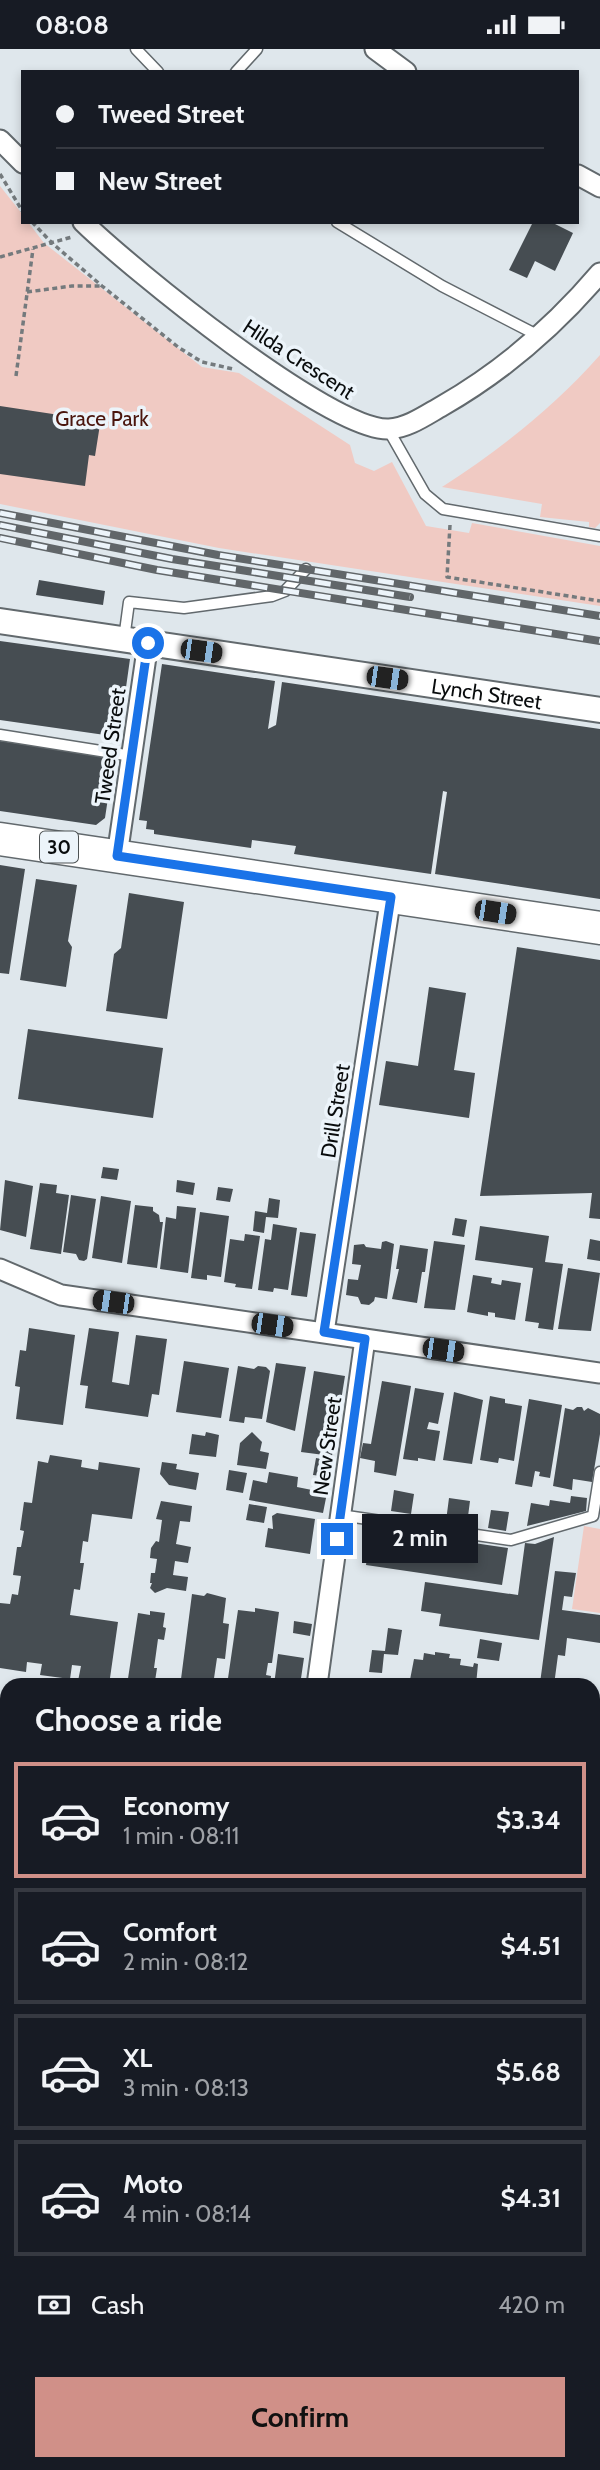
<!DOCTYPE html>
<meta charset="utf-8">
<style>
:root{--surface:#171b24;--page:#20242c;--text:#f1f3f6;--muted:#9ea1a6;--line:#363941;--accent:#d09088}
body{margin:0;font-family:Cabin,sans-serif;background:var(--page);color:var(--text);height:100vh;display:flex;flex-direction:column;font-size:26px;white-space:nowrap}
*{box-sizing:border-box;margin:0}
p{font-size:23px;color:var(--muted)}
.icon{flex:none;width:38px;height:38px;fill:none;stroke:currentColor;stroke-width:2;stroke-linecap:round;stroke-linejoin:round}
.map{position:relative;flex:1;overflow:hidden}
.sheet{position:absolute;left:0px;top:1629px;width:600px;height:793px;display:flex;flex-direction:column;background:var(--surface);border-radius:21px 21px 0 0;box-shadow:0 4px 10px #0003}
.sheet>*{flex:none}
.banner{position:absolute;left:21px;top:21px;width:558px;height:154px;border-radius:0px;box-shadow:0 4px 10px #0003;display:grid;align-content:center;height:154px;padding:0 35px;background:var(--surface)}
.end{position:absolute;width:32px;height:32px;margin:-16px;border:9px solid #1a73e8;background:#fff;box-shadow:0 0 0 4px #fff}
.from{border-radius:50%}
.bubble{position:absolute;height:49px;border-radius:0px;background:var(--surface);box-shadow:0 4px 10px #0003;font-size:23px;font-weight:700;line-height:49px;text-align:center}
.car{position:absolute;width:21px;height:42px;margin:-21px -10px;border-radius:9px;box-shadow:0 0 5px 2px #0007;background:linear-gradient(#222 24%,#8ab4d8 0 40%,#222 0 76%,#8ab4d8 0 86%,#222 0)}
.banner b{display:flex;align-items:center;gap:24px;height:66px;font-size:26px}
.banner b+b{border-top:2px solid var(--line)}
.banner i{width:18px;height:18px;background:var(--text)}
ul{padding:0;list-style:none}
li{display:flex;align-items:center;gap:21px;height:116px;margin:0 14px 10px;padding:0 21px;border:4px solid var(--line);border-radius:0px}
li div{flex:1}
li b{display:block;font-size:26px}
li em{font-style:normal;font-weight:700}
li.active{border-color:var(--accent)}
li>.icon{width:63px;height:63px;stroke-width:1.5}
h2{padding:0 35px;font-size:32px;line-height:84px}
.pay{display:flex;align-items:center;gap:18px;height:77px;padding:0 35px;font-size:26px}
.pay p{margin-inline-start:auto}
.button{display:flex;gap:14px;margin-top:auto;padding:14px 35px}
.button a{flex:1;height:80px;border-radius:0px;background:var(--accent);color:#111;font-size:28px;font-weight:700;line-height:80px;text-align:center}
.status{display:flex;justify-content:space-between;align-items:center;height:49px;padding:0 35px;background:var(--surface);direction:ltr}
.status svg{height:19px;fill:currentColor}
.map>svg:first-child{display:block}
</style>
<div class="status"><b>08:08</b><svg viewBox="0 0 49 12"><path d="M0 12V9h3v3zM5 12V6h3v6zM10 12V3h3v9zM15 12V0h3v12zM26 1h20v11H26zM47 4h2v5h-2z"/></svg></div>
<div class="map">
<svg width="600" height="2421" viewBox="0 0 600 2421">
<rect width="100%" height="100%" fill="#dfe7ec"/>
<path fill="#f0cac3" d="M0,137L23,166V173H28L44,194L202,318L239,324L350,396L355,414L374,422L392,413L426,477L469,484L472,474L600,497V557L219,499L0,455Z
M600,306V474L595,479L589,478V473L540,468L542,455L442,438C501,400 554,358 600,306Z
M584,1477L600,1480V1564L572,1560Z"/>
<path fill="#464d52" d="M533,173H551L573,184L555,222L535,212L527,229L509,221Z
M0,357L66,367L67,364L101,369L95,407L89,406L85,437L0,425Z
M39,531L105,542L103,556L36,546Z
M0,592L130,610L119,688L0,671Z
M162,615L275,632L268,680L276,676L282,633L600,680V850L435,825L447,743L443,742L431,825L294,805L296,797L252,791L251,799L154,785V781L146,780L147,772L139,771Z
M0,692L114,709L105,769L96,776L0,762Z
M0,816L25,820L9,925L0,924Z
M36,830L77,836L68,892L72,898L66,938L20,931Z
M129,844L184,853L167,970L106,962L114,905L121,899Z
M517,898L600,911V1170L589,1169L592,1144L480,1147Z
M429,938L466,944L454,1021L475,1024L469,1069L379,1056L386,1012L418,1017Z
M28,980L163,999L153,1069L18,1050Z
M103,1118L119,1120L117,1131L101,1129Z
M5,1131L33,1137L26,1188L0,1181Z
M177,1131L195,1134L193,1146L176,1143Z
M40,1134L57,1136L56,1144L69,1146L61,1205L30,1200Z
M218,1138L233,1140L230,1153L216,1151Z
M71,1146L96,1150L87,1210L84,1212L79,1211L76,1205L63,1203Z
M101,1147L131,1152L122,1214L92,1209Z
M269,1149L280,1151L278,1169L266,1168L264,1184L253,1182L255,1162L267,1164Z
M135,1156L153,1158V1162L159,1166L160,1173H163L157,1219L127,1215Z
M177,1157L196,1159L188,1224L160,1220L166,1168L176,1170Z
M200,1163L229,1167L221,1228L207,1226V1231L191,1229Z
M455,1169L467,1171L464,1188L452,1186Z
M273,1175L297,1179L288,1241L274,1239L273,1243L258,1241L265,1190L271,1191Z
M480,1177L549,1187L545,1213L563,1215L553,1281L538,1279L539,1274L525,1272L533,1219L475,1211Z
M300,1183L316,1185L307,1248L291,1246Z
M245,1185L260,1187L252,1240L235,1238L236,1235L224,1233L230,1190L244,1192Z
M590,1190L600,1192V1212L587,1210Z
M386,1192L394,1195L387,1250L375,1248L374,1252L369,1256L361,1255L358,1248L346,1246L348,1230L358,1231L361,1216L352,1215L354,1196L364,1195L366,1198L381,1200L382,1193Z
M434,1192L465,1196L455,1261L424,1259Z
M400,1196L428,1200L425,1223H422L417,1254L392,1250L399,1220H396Z
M568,1219L600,1224L591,1282L558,1280Z
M473,1226L492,1229L491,1234L501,1236L502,1231L521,1234L515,1271L495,1268V1264L488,1263V1267L467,1263Z
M29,1279L75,1286L63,1376L16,1370L20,1338L15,1337L20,1301L26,1302Z
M89,1279L119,1283L112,1333L129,1336L136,1286L167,1290L159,1346L152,1345L148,1368L85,1359L88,1337L80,1336Z
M184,1312L229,1319L221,1369L176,1363Z
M276,1314L306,1318L295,1382L266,1373Z
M238,1317L254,1320L258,1317L266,1318L270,1322L262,1370L245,1368L244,1374L229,1372Z
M314,1322L345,1327L332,1407L301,1403Z
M382,1332L411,1337L396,1427L374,1423L375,1412L360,1409L363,1394L371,1395Z
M415,1339L444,1344L438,1375L429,1373L427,1380L440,1382L435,1412L418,1409V1412L403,1410Z
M454,1343L483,1351L472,1415L443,1411Z
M490,1347L505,1350V1354L522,1357L514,1412L499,1409L498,1414L480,1411Z
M529,1350L562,1356L550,1429L539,1427L540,1423L535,1422L532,1438L515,1435Z
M577,1358H582L584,1362L588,1359L600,1365V1385L592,1433L573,1430L572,1441L553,1437L565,1359L573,1361Z
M206,1383L219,1386L216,1408L189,1405L192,1385L205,1387Z
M252,1383L262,1393L260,1402L269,1404L266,1420L237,1416L240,1394Z
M50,1406L82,1411L81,1418L98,1421L99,1413L140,1419L132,1470L92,1465L88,1493L83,1492L80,1514H84L80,1541L74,1540L70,1566L118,1573L109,1636L78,1632L81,1617L72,1616L70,1630L40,1626L42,1615L27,1613L26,1623L0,1619V1554L10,1555L12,1545L18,1546L21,1527L13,1526L17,1498H21L24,1482L20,1481L24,1453L32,1454L38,1412L48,1414Z
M316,1409L332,1412L329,1428L313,1426Z
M162,1413L177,1415L176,1420L199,1424L196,1441L169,1436L160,1425Z
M229,1421L247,1424L243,1444L226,1441Z
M269,1423L298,1428L297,1438L327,1444L323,1464L249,1451L253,1431L267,1434Z
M394,1441L414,1445L411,1465L391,1462Z
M571,1447L587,1449L586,1462L527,1477L531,1454L549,1457L550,1451L570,1454Z
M449,1449L470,1452L467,1475L446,1472Z
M161,1452L192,1457L190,1473L180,1472L176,1495L191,1498L188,1514L175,1512L173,1526L188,1528L186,1542L167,1539L155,1544L150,1539L152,1534H150L151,1524H155L157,1510L150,1509L151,1499L156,1492L159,1493L162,1471L156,1470Z
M249,1455L267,1458L264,1474L246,1471Z
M491,1461L509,1463L506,1482L488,1479Z
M277,1464L315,1470L310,1505L265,1498L268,1479L273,1480L272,1467Z
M371,1479L508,1499L502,1536L366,1516Z
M554,1488L539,1591L439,1577L441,1565L421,1562L425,1533L518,1546L525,1494L535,1495Z
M555,1522L576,1524L572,1548L564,1547L562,1561L600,1566V1594L567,1589L565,1607L558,1606L554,1636L540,1634Z
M207,1544L226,1549L223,1574L229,1575L225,1610L217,1609L213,1636H198L199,1633L181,1630L192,1545L204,1547Z
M255,1559L279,1563L272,1614H268L266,1626L271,1627L270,1636H227L238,1561L255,1563Z
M150,1562L165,1564L163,1578L166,1579L164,1591L158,1590L154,1619H157L155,1632L149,1631V1636H127L138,1564L150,1566Z
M294,1572L312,1575L310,1587L293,1584Z
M388,1579L402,1581L398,1606L384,1605L382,1624L369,1623L372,1601L385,1602Z
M480,1590L502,1594L499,1612L477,1609Z
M435,1603L450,1605L449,1609L461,1610L460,1616L473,1618L474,1614L478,1615L476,1636H409L414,1610L423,1611L424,1604L435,1606Z
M278,1605L304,1609L300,1636H274Z
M504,1630L536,1635V1636H503Z
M3,1730L7,1731V1757L0,1756Z
M1,2076H7V2152L0,2151Z
M593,2209L600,2210V2293L593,2292Z
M0,2281L7,2282L4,2319H0Z
M0,2328L7,2329L2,2381H0Z
M72,2415H116L115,2421H71Z
M148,2415H170L169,2421H147Z
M276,2415H308L307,2421H275Z
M432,2415H455L454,2421H431Z
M487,2415H520L519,2421H486Z
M540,2415H579L578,2421H540Z"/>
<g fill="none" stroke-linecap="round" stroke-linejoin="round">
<g stroke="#62696d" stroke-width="13">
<path id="service" d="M136,0L158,23
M236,23L257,0
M337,173L442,237L539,287
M388,380L425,445L443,460L600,487
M124,590L129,553L184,559L272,547L285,542L306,520
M0,686L132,707
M340,1466L511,1491L593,1467L600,1423
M65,2421V2415"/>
</g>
<g stroke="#62696d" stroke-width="23">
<path id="minor" d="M375,0L406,23
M0,91L23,114
M578,126L600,138
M83,173C129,218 331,383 389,380C408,379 426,366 442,357C503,322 555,277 600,224
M117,807L148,594
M0,1220L61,1246L600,1324
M324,1283L391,847
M317,1636L365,1290
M0,1665L7,1666
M593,1753L600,1754
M593,1883L600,1833
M0,2204L7,2205
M593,2343L600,2347
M254,2421L255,2415"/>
</g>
<g stroke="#62696d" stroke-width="28">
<g id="tertiary">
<path id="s1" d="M0,572L600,661"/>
</g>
</g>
<g stroke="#62696d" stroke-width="35">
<path id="primary" d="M0,790L600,879"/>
</g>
<path stroke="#747a7d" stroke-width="3.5" stroke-dasharray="5 3.5" stroke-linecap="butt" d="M0,125L23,163
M32,173L52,194L102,237L178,298L202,313L233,320
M0,208L72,188
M27,243L72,237H102
M16,327L33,200
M450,476L447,528L600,552"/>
<use href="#service" stroke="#fff" stroke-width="10"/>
<use href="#minor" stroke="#fff" stroke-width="19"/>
<use href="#tertiary" stroke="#fff" stroke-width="24"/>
<use href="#primary" stroke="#fff" stroke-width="32"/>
<g stroke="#616669" stroke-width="8">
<path id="rail" d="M0,464L218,506L600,567
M0,476L172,510L410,548
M0,489L157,521L600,592"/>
</g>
<use href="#rail" stroke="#ecf4fa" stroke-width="5" stroke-dasharray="16" stroke-linecap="butt"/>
</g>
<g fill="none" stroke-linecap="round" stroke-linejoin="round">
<path stroke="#1a73e8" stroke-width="9" d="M148,594L117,807L391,848L324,1283L365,1290L337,1490"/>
</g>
<g text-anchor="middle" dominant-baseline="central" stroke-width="7" stroke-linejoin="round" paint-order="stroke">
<rect fill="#ecf4fa" stroke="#4d5254" stroke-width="2" x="40" y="782.5" width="38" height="31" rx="5"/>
<g font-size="19" font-weight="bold" fill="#090c0d">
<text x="59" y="798">30</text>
</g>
<g font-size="21" fill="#090c0d" stroke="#ecf4fa">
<text transform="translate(299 310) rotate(33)">Hilda Crescent</text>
<text stroke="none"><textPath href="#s1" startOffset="492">Lynch Street</textPath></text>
<text transform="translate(110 697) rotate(-82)">Tweed Street</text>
<text transform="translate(335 1062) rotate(-81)">Drill Street</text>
<text transform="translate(327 1397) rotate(-82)">New Street</text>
</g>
<g font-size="21" fill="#4a150d" stroke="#ecf4fa">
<text x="102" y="369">Grace Park</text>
</g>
</g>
</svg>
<i class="end from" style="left:148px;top:594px"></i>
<i class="end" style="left:337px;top:1490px"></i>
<div class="bubble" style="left:362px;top:1465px;width:116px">2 min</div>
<i class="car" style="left:201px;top:602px;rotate:98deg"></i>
<i class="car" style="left:387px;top:629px;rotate:98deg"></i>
<i class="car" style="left:495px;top:863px;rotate:99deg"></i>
<i class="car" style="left:113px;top:1253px;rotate:278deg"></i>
<i class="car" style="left:272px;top:1276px;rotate:98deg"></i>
<i class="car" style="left:443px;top:1301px;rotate:98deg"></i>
<div class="banner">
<b><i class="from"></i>Tweed Street</b>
<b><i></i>New Street</b>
</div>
<section class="sheet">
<h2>Choose a ride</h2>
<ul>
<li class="active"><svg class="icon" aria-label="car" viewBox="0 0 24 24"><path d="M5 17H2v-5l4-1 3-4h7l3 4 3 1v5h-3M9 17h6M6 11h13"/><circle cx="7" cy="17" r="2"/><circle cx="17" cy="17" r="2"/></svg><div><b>Economy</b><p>1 min · 08:11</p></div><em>$3.34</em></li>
<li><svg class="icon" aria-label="car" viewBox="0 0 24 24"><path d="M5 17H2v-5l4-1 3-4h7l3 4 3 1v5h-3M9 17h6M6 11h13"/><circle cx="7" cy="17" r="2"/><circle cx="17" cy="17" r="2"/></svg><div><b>Comfort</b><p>2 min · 08:12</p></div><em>$4.51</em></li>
<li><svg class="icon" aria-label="car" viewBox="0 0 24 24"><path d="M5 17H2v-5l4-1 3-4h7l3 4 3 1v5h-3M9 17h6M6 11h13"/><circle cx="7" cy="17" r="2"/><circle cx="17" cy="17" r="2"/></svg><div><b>XL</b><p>3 min · 08:13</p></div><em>$5.68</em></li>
<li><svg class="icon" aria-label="car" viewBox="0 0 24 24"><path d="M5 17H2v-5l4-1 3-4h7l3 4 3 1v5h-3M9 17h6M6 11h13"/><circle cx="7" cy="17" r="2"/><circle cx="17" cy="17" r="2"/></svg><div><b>Moto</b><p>4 min · 08:14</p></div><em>$4.31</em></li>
</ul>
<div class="pay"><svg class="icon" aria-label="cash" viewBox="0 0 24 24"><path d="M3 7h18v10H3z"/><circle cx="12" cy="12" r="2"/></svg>Cash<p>420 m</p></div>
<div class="button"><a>Confirm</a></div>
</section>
</div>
